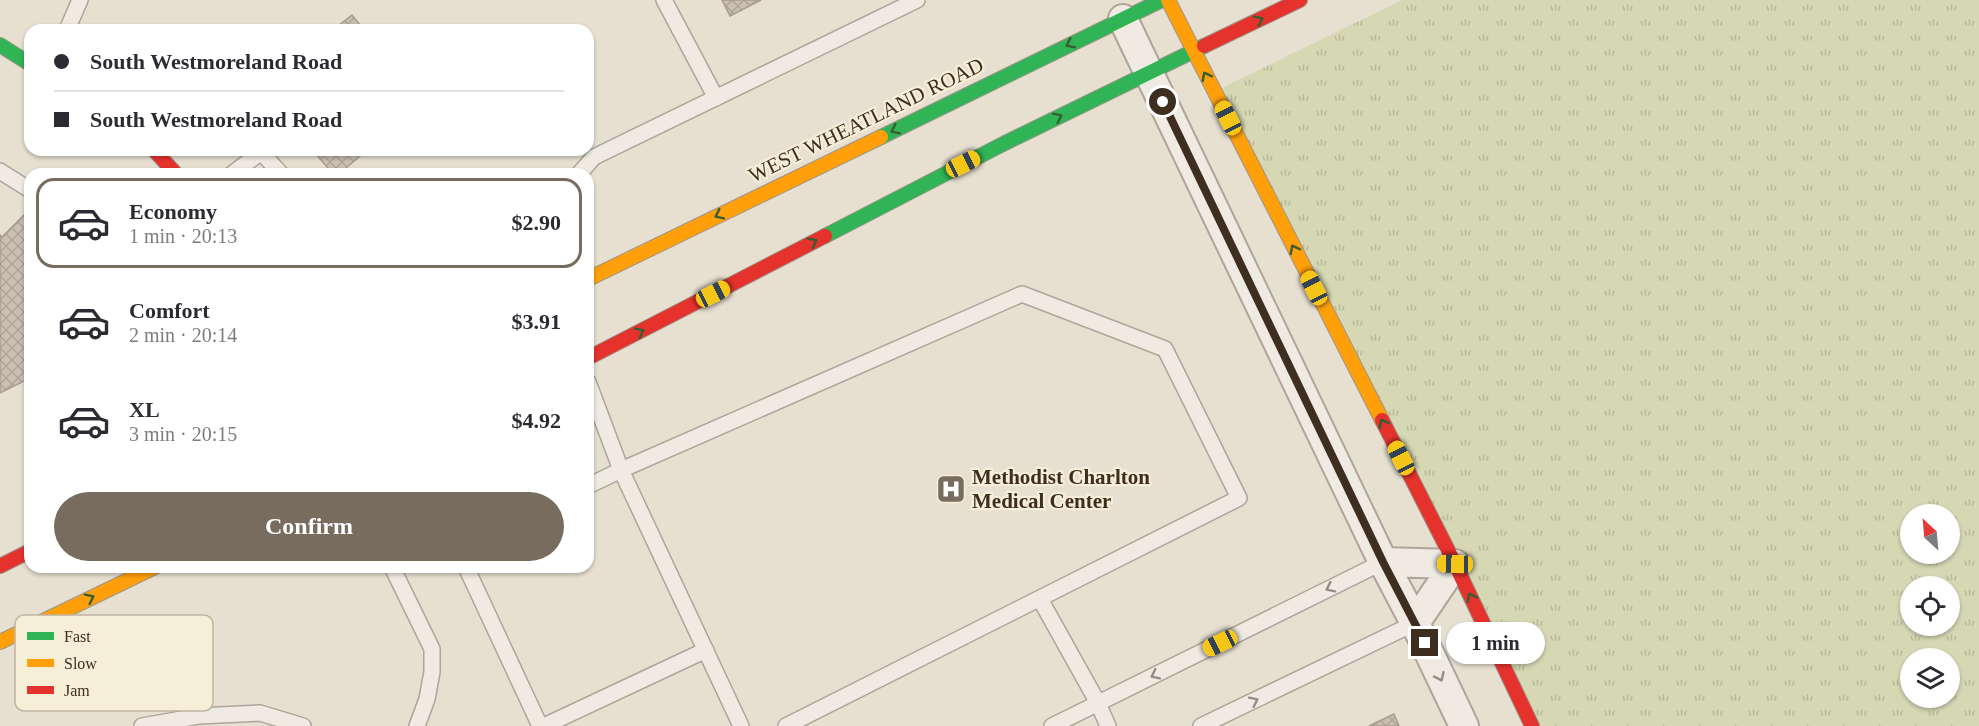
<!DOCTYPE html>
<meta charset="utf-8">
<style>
:root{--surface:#fff;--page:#f2f2f3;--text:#2b2b33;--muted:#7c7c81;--line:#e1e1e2;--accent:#786c5e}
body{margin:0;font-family:Georgia,serif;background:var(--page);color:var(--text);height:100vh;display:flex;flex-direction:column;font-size:22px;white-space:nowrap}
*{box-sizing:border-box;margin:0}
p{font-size:20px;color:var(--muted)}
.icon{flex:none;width:33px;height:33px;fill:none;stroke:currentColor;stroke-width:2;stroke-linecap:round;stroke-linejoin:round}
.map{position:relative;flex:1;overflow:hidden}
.details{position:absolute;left:24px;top:168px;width:570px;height:405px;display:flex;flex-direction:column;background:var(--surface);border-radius:18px;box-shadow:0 2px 4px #0004}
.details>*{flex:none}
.banner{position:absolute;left:24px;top:24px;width:570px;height:132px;border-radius:18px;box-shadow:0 2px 4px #0004;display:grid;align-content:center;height:132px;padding:0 30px;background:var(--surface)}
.needle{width:39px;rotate:334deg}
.buttons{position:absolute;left:1900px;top:504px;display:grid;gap:12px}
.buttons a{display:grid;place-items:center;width:60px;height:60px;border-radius:50%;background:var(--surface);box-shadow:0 2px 4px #0004;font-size:30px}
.end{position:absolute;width:27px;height:27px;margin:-14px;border:8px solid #3d2e20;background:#fff;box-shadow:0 0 0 3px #fff}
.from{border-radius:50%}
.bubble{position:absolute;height:42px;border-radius:21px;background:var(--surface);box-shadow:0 2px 4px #0004;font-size:20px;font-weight:800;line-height:42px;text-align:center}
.car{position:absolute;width:18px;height:36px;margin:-18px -9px;border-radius:8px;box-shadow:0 0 4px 2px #0007;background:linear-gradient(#f5c518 24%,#345 0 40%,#f5c518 0 76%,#345 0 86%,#f5c518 0)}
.banner b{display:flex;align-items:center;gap:21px;height:57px;font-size:22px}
.banner b+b{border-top:2px solid var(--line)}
.banner i{width:15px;height:15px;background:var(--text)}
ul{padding:10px 0 0;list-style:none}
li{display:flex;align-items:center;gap:18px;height:90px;margin:0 12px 9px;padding:0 18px;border:3px solid transparent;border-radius:18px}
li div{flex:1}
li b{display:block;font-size:22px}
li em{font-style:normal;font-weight:800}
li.current{border-color:var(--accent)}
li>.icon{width:54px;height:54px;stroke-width:1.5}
.action{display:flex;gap:12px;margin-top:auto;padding:12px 30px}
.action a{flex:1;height:69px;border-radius:36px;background:var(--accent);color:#fff;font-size:24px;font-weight:800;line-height:69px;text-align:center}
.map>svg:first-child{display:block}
</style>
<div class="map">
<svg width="1979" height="726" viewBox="0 0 1979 726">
<defs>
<pattern id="grass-tufts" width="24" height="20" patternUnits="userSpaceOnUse" patternTransform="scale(1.5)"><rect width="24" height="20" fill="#d6d7b3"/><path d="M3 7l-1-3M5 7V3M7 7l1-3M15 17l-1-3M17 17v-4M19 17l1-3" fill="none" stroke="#b9b99a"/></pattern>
<pattern id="building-cross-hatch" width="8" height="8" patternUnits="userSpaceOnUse" patternTransform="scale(1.5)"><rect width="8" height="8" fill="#cbbfb2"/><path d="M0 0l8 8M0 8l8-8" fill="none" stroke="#afa499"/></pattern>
</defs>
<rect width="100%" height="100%" fill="#e7e0d1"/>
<path fill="url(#grass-tufts)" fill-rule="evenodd" d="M1402,0H1979V726H1525L1214,92ZM1911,514H1950V554H1911ZM1911,586H1950V626H1911ZM1911,658H1950V698H1911Z"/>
<path fill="url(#building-cross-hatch)" stroke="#a89c90" stroke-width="1.5" d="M722,0H761L730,16Z
M352,15L364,30H333Z
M321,150H367L339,174H333L316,154Z
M29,210L30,253L26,259L30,263V378L0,393V235L2,237Z
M1394,714L1399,726H1369Z"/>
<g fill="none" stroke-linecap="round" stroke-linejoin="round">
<g stroke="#ada599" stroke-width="18">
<path id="lane" d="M664,0L716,98
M67,30L80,0
M0,171L30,190
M232,174L261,152L281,174
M579,174L594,157L917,0
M588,382L621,470L1022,294L1165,349L1239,498L786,726
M588,486L621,470L741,726
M392,567L432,649V672L427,699L417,726
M466,567L540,726
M1040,599L1098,703L1108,726
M142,726L199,716L260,713L303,726
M544,726L706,650
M1052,726L1383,562
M1201,726L1415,623"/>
</g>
<g stroke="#ada599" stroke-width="32">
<path id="street" d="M1123,19L1383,562L1415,623L1464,726
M1383,562L1455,564
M1415,623L1455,564"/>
</g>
<g stroke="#9c958a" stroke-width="16">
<path id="fast" d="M0,45L30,64
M881,137L1162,0
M825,236L1005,143L1204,46"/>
</g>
<g stroke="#9c958a" stroke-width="16">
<path id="slow" d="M1168,0L1382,420
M588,279L881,137
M0,642L155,567"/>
</g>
<g stroke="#9c958a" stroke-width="16">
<path id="jam" d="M1204,46L1300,0
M154,150L176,174
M588,358L825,236
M1382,420L1455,564L1532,726
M0,566L30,551"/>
</g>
<use href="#lane" stroke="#efebe3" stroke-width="15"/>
<use href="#street" stroke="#efebe3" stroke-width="28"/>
<use href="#fast" stroke="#30b455" stroke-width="14"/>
<use href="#slow" stroke="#ff9f0a" stroke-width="14"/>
<use href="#jam" stroke="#e5322d" stroke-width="14"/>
</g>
<defs><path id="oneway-chevron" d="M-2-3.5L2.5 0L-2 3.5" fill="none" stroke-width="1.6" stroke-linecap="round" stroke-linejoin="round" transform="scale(1.5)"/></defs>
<g stroke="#385d33">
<use href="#oneway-chevron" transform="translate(1259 20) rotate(-26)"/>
<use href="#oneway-chevron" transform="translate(1070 44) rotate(154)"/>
<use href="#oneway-chevron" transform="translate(1206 76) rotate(-117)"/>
<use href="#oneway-chevron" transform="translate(1058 117) rotate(-26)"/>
<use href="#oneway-chevron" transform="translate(895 130) rotate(154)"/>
<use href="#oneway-chevron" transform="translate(719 215) rotate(154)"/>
<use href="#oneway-chevron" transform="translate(813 242) rotate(-27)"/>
<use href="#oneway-chevron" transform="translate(1294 249) rotate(-117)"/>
<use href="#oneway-chevron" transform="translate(640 332) rotate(-27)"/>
<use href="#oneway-chevron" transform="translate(1383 423) rotate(-117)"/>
<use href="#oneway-chevron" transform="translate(1471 597) rotate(-115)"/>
<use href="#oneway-chevron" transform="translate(90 598) rotate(-26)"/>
</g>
<g stroke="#968c82">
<use href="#oneway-chevron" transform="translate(1330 588) rotate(154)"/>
<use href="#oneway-chevron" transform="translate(1155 675) rotate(154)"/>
<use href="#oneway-chevron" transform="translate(1440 677) rotate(65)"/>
<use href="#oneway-chevron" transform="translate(1254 701) rotate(-26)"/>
</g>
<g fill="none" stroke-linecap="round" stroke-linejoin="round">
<path stroke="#3d2e20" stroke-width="8" d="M1163,102L1383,562L1425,643"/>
</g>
<defs>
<g id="hospital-square" transform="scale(1.5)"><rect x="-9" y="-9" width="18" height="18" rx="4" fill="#786c5e" stroke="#f7eed8"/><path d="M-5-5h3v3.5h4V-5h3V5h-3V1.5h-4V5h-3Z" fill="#fff"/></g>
</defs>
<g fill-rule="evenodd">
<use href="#hospital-square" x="951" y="489"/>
</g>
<g text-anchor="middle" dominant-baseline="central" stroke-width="4.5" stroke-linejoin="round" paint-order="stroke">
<g font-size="21" fill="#3d2e20" stroke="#f7eed8">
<text transform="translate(866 120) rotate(-26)">WEST WHEATLAND ROAD</text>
</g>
<g font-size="21" font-weight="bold" fill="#3d2e20" stroke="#f7eed8" text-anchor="start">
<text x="972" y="477">Methodist Charlton<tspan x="972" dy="24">Medical Center</tspan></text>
</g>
</g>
<rect x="15" y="615" width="198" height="96" rx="9" fill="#f7eed8" stroke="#bfb4a1" stroke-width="1.5"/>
<rect x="27" y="632" width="27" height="8" fill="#30b455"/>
<rect x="27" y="659" width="27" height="8" fill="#ff9f0a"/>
<rect x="27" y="686" width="27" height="8" fill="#e5322d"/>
<g font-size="16" fill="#3d2e20">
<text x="64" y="642">Fast</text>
<text x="64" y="669">Slow</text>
<text x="64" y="696">Jam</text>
</g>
</svg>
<div class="buttons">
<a><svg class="needle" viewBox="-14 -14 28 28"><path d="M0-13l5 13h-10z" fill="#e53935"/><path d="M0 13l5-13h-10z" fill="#7c7c81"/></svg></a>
<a><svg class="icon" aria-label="locate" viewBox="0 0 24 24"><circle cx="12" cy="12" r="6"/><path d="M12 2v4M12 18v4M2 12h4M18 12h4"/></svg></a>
<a><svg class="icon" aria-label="layers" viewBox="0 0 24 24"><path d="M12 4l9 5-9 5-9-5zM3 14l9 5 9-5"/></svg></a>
</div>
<i class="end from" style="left:1163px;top:102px"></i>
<i class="end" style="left:1425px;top:643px"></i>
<div class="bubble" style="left:1446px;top:622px;width:99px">1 min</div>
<i class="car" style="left:1228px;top:118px;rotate:333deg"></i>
<i class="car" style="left:963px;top:164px;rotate:63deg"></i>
<i class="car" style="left:1314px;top:288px;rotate:333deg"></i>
<i class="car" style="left:713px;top:294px;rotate:63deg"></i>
<i class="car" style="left:1401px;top:458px;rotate:333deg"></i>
<i class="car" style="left:1455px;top:564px;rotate:271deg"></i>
<i class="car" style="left:1220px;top:643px;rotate:244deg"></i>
<div class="banner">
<b><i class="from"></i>South Westmoreland Road</b>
<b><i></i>South Westmoreland Road</b>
</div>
<section class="details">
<ul>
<li class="current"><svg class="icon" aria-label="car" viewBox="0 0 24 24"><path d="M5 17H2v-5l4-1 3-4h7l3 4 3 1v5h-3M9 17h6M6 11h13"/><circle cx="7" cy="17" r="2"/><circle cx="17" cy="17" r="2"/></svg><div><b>Economy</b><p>1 min · 20:13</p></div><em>$2.90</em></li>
<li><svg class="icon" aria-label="car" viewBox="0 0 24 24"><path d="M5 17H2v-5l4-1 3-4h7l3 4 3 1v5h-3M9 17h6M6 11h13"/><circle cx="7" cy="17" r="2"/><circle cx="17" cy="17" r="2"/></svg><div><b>Comfort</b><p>2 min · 20:14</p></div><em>$3.91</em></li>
<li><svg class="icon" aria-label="car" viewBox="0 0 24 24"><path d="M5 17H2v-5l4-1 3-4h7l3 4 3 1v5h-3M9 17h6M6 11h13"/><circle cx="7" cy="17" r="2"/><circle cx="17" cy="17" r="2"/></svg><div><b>XL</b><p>3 min · 20:15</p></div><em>$4.92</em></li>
</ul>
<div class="action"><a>Confirm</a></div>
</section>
</div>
